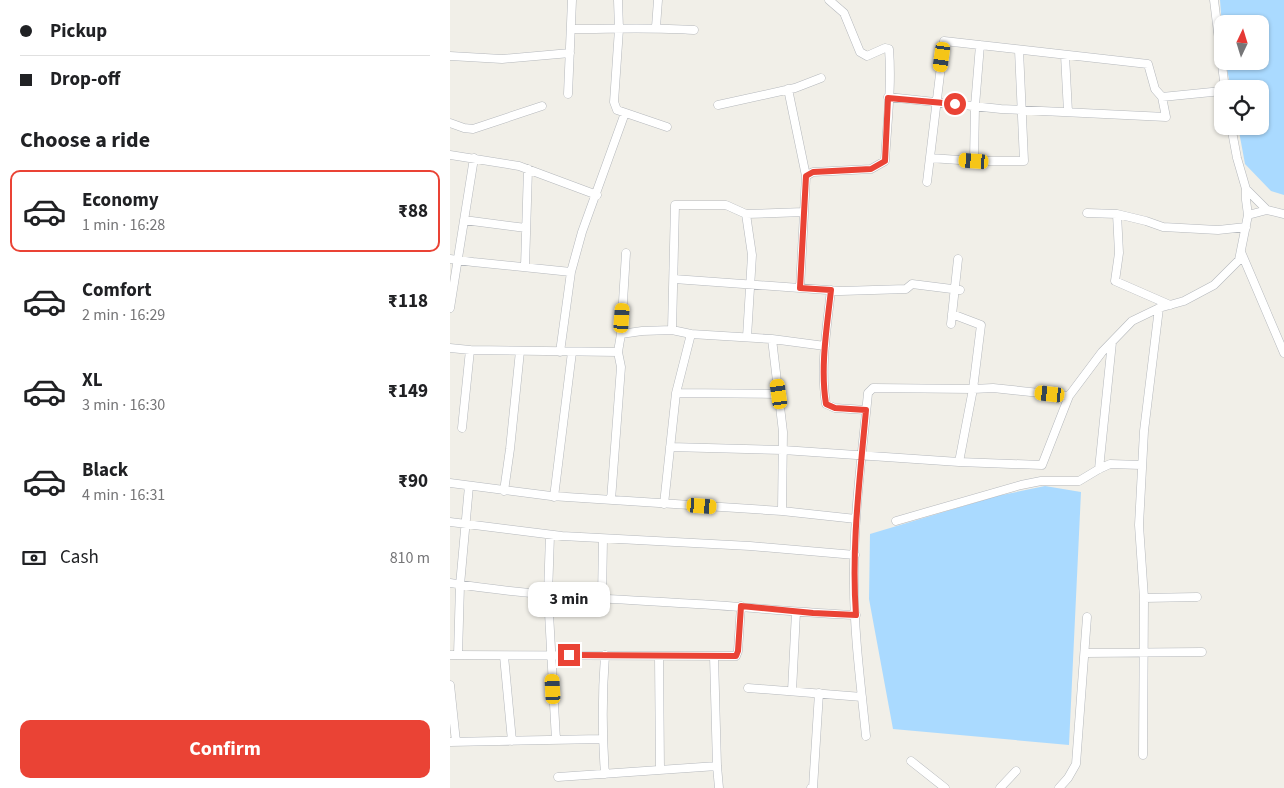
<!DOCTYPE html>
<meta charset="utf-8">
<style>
:root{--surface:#fff;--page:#f2f2f2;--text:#202124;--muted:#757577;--line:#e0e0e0;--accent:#ea4335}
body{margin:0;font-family:"Source Sans 3",sans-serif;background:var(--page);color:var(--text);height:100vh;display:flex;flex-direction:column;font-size:19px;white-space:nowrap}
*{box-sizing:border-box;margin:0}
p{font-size:16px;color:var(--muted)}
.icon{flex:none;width:28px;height:28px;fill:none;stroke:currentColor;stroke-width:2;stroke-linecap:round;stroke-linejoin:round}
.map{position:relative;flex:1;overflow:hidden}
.side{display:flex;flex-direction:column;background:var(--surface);width:450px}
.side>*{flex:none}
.hud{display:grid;align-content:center;height:110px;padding:0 20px;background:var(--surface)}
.needle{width:32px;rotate:4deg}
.buttons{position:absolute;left:764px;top:15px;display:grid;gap:10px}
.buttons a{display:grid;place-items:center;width:55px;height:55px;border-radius:10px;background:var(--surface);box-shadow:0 1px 4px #0004;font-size:25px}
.end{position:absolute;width:22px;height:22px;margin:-11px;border:6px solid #ea4335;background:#fff;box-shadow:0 0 0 2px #fff}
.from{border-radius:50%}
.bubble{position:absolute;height:35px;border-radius:10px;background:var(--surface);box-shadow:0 1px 4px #0004;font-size:16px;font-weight:700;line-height:35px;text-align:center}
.car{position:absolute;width:15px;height:30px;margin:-15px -8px;border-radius:6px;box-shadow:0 0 4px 1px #0007;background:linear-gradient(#f5c518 24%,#345 0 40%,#f5c518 0 76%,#345 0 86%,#f5c518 0)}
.hud b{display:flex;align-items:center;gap:18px;height:48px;font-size:19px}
.hud b+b{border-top:1px solid var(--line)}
.hud i{width:12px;height:12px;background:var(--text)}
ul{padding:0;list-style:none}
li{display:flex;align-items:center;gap:15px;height:82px;margin:0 10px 8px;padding:0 10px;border:2px solid transparent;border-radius:10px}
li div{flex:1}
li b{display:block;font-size:19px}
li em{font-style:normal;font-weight:700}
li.current{border-color:var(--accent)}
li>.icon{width:45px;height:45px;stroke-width:1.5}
h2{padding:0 20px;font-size:22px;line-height:60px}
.pay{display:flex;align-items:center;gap:12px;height:55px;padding:0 20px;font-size:19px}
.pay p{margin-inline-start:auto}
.action{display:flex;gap:10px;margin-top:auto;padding:10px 20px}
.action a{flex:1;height:58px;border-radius:10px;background:var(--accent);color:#fff;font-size:20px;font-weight:700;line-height:58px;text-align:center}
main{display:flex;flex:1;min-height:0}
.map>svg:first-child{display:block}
</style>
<main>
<section class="side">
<div class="hud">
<b><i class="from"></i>Pickup</b>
<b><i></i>Drop-off</b>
</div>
<h2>Choose a ride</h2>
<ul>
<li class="current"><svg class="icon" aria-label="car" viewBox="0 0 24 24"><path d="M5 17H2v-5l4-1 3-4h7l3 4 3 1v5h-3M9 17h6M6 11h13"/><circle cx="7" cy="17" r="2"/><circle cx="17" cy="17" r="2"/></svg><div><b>Economy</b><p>1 min · 16:28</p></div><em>₹88</em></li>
<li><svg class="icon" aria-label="car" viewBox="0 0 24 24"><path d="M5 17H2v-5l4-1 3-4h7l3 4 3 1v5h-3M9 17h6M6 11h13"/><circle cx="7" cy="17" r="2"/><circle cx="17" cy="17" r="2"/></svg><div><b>Comfort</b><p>2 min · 16:29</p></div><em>₹118</em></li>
<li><svg class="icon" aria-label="car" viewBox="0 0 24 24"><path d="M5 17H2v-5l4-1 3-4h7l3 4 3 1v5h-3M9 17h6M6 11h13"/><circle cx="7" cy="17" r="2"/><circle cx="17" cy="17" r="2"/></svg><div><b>XL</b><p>3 min · 16:30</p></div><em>₹149</em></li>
<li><svg class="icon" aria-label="car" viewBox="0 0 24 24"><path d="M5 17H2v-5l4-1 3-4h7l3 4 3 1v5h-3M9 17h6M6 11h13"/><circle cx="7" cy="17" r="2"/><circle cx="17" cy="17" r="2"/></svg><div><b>Black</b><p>4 min · 16:31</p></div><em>₹90</em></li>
</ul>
<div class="pay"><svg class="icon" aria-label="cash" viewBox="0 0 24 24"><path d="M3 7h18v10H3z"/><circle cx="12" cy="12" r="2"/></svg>Cash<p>810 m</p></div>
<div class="action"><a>Confirm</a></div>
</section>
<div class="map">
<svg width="834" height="788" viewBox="0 0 834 788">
<rect width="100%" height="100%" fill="#f1efe8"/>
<path fill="#aadaff" d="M770,0H834V195L821,191L795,164L788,126H810V89H781L776,64V61H810V24H772V27Z
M595,486L631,492L619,745L443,729L419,599L420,534L547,496Z"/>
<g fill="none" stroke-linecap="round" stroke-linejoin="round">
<g stroke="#b5b8bc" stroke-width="9">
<path id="minor" d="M168,0L169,29L164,102L167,110L217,127
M764,0L775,89
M206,27L208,0
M121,29C162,29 203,27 244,30
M615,55L618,112
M0,56L52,59L120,53
M338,89L356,176
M118,94L122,0
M438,97C476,101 514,105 551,109L716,117L712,97L705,89L698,64L494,41L477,182
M712,97L772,91
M268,105L345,88L371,78
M0,123L14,128L23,129L92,106
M781,126L787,158L796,189L817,210L834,214
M0,155L69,166L147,195
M480,158L524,161H574L569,50
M524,161L525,106L530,45
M637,213L667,214L696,221L713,227L768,230L796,227
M296,214L302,255L297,337
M667,214L669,253L665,281L720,305
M798,215L817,210
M14,220L76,228
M791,252L834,353
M0,259L23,262L121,272L110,352
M75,267L78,169
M121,272L132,232L175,113
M224,279L391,291L456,289L462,284L510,290
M350,288L356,176L363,172L421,169L435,161C437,124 442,86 439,49L435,48L417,56L410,52L394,13L379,0
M381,290C377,327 370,367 376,404L385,408L416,410
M0,308L24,158
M502,314L531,325L523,389L509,462
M501,324L508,259
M222,330L225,205H276L296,214L354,212
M171,334L192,331L222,330L241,334L322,339L375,346
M322,339L333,432L332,511
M0,348L20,350L168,352
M226,393L329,394
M12,428L20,350
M220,447L333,450L509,462L592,465L619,396L652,352L682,321L709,308L734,301L764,285L789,260L798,215L796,200V189
M649,469L662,342
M0,483L101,496L332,511L406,519
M54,491L60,449L70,351
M104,497L122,352
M161,500L171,367L168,352L171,334L176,253
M214,504L226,393L241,334
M446,521L571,485L591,481H629L649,469L660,464L691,465
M0,522L112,536L300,546L405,555
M100,535L98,595L106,740
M0,583C81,596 164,599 246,604C300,607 352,613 406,615
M152,598L153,539
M694,598L747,597
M635,653L752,652
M0,655L286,656L288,651L291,606
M8,655L10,585L19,486
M155,655C152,695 152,734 155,774
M54,656L62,741
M209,656L210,770
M264,656L267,766L269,788
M0,685L6,742
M298,688L412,697
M342,691L346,612
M416,736C411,686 404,634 404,584C403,520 412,456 418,393L423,388L523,389L543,388L619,396
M0,742L152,739
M693,755L694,598L689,525L694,431L709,308
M461,761L495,788
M108,777L267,766
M361,788H363L369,693
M550,788L566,771
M609,788L618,778L626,764L637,617"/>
</g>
<use href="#minor" stroke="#fff" stroke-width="8"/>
</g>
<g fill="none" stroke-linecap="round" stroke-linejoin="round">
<path stroke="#ea4335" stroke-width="6" d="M119,655L286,656L288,651L291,606L363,613L406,615C401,546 410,478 416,410L385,408L376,404C370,367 377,327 381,290L350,288L356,176L363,172L421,169L435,161L438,98L505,104"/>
</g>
</svg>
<div class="buttons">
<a><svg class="needle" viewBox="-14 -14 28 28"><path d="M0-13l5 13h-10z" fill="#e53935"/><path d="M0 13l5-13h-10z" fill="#757577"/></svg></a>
<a><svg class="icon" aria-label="locate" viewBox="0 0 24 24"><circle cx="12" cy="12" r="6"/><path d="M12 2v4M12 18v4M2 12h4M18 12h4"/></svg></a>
</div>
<i class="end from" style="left:505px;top:104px"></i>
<i class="end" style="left:119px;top:655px"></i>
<div class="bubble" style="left:78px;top:582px;width:82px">3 min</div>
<i class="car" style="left:492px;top:57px;rotate:188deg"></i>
<i class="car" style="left:524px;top:161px;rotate:274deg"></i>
<i class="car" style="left:172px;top:318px;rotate:4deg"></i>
<i class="car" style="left:329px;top:394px;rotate:352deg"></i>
<i class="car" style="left:600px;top:394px;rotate:276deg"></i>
<i class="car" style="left:252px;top:506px;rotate:94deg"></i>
<i class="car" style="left:103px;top:689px;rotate:357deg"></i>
</div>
</main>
